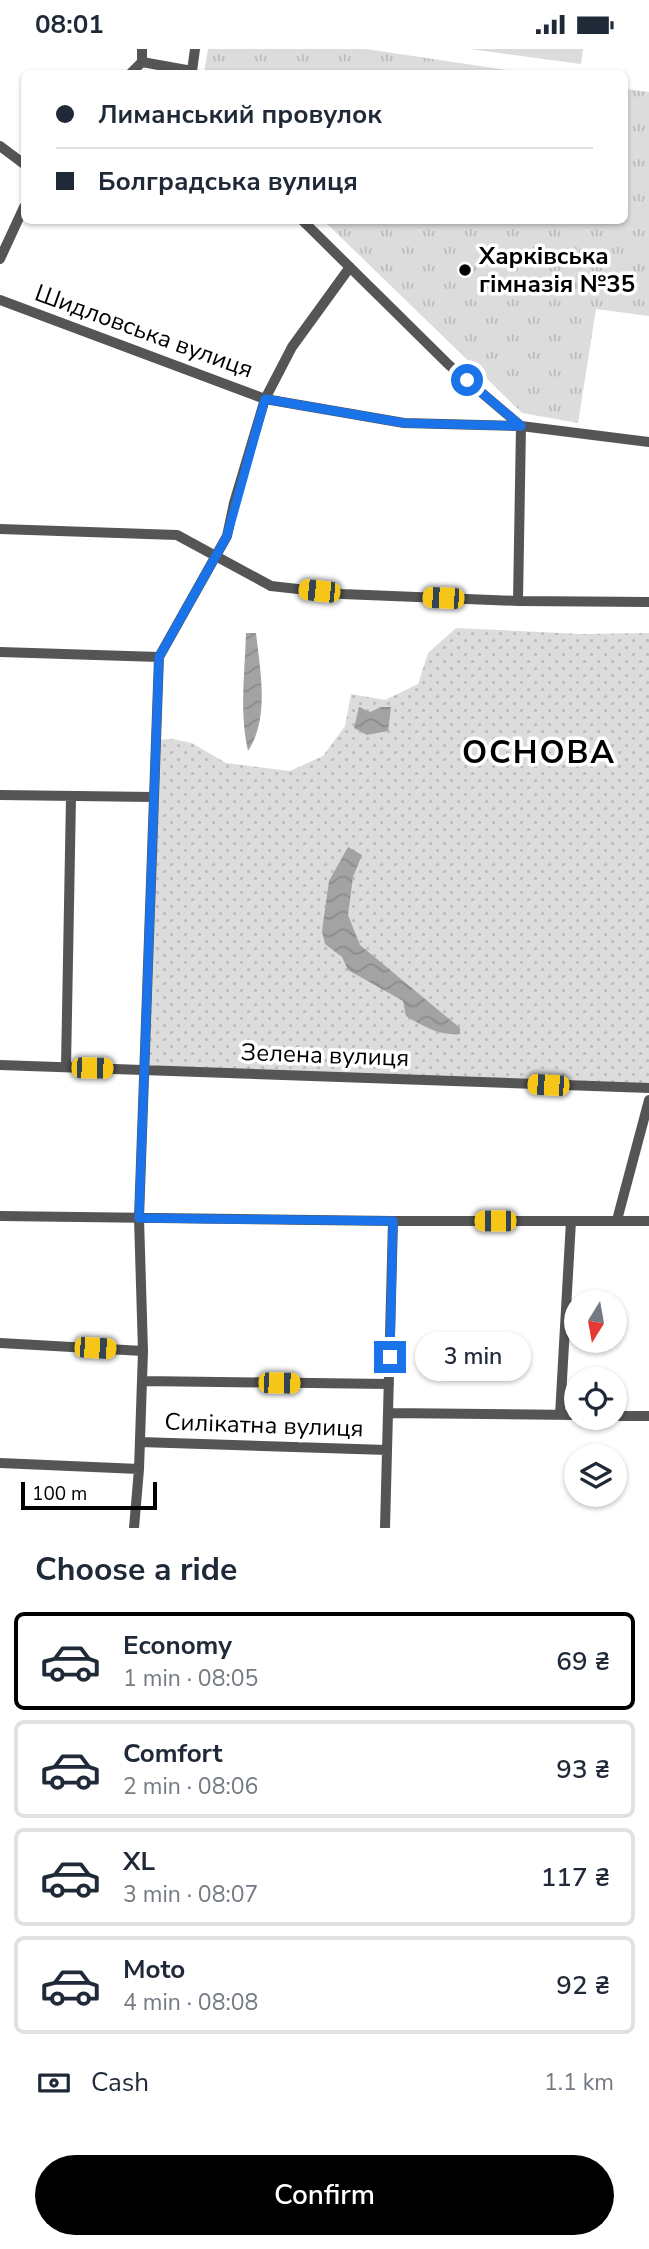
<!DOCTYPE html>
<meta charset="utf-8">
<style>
:root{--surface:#fff;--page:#f2f2f3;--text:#1f2937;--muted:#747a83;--line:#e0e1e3;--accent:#000}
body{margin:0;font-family:"Nunito Sans",sans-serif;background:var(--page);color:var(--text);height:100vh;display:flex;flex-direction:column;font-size:26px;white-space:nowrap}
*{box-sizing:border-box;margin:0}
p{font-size:23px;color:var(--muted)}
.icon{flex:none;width:38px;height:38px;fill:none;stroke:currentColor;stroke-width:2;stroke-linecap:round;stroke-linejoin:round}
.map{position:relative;height:1479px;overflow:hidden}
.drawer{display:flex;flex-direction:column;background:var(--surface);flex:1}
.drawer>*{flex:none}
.hud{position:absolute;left:21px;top:21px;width:607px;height:154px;border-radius:10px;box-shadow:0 2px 5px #0004;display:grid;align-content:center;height:154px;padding:0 35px;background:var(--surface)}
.needle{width:46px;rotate:191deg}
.fabs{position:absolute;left:564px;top:1241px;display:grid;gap:14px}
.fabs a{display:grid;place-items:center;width:63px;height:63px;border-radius:50%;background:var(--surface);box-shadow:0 2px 5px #0004;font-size:35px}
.scale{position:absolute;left:21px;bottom:18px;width:136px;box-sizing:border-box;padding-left:7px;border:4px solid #000;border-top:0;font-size:19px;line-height:24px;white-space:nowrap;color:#000;-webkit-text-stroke:5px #fff;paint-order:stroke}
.end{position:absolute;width:32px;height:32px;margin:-16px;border:9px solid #1a73e8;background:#fff;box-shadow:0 0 0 4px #fff}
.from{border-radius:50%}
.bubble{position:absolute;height:49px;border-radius:24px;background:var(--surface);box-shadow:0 2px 5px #0004;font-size:23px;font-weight:600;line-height:49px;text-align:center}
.car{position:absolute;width:21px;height:42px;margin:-21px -10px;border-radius:9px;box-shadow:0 0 5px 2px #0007;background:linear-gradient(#f5c518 24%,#345 0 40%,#f5c518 0 76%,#345 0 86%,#f5c518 0)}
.hud b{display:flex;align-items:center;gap:24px;height:66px;font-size:26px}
.hud b+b{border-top:2px solid var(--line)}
.hud i{width:18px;height:18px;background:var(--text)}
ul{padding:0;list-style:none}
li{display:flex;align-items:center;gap:21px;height:98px;margin:0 14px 10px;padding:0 21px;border:4px solid var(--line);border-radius:10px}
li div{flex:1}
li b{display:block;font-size:26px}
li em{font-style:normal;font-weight:600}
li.on{border-color:var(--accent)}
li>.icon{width:63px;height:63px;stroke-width:1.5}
h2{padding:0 35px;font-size:32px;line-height:84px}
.pay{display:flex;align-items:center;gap:18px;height:77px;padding:0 35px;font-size:26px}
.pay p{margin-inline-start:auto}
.cta{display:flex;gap:14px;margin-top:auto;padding:14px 35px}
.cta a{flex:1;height:80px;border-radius:42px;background:var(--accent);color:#fff;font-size:28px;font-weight:600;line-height:80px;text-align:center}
.status{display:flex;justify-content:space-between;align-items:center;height:49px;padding:0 35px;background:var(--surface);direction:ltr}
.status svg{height:19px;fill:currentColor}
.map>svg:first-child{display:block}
</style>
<div class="status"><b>08:01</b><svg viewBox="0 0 49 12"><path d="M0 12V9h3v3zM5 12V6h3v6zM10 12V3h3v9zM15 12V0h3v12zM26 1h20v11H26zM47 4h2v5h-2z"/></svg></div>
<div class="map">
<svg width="649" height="1479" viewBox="0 0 649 1479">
<defs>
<pattern id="grass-dots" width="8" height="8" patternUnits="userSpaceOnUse" patternTransform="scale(1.75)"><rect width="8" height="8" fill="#dcdcdc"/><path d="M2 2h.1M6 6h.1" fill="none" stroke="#bbb" stroke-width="1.8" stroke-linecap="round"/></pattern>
<pattern id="park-tufts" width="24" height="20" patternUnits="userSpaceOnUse" patternTransform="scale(1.75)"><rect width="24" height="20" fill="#dcdcdc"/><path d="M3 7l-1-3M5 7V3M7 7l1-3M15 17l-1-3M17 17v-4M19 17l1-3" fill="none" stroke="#bbb"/></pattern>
<pattern id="water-waves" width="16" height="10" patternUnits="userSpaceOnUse" patternTransform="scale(1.75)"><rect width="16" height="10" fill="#a3a3a3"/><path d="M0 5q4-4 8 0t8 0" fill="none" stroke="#8b8b8b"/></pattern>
</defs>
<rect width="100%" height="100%" fill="#fff"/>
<path fill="url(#grass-dots)" d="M456,579L581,585L649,584V1039L145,1020L155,691L172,690L192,694L226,714L290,722L323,707L345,677L351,645L385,651L418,635L428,604Z"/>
<path fill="url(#park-tufts)" d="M208,0H366L526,24H204Z
M625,40L649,43V267L596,260L578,374L522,364L324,172H625Z"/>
<path fill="#dcdcdc" d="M469,0H583L581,15Z"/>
<path fill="url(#water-waves)" d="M246,584H256C260,621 270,669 248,702C239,664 245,622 246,584Z
M359,658L370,663L381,658H391L388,682L367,686L354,679Z
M348,798L362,806L353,828L348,866L360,896L460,979V985C439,987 423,977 406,967L403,952L348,921L342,908L325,895L322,882L329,832Z"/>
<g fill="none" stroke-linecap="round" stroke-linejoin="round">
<path stroke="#555" stroke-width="10" d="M142,13L192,22V24
M192,22L195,0
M131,24L142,13V0
M0,97L24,115
M303,172L449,316L521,377L518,552
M0,210L24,158
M0,251L265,350L404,374L521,377L649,393
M0,480L177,486L271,537L342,545L518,552L649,553
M0,603L159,608L227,487L234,454L265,350L292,298L350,218
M0,746L153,748
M0,1016L649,1039
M66,1018L71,748
M0,1167L393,1172H649
M617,1171L649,1051
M0,1294L143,1302
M142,1332L389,1335
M388,1364L576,1366
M560,1366L571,1172
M614,1367H649
M140,1393L387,1401
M0,1414L139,1420
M134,1479L139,1420L143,1302L139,1169L159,608
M385,1479L393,1172"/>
</g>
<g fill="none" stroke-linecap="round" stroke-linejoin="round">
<path stroke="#1a73e8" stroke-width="9" d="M390,1308L393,1172L139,1169L159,608L227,487L265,350L404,374L521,377L467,331"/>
</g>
<circle fill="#000" stroke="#fff" stroke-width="2.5" cx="465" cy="221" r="7"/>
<g text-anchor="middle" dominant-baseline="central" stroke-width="7" stroke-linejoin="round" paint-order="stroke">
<g font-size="24" font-weight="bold" fill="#000" stroke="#fff" text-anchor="start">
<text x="479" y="207">Харківська<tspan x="479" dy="28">гімназія №35</tspan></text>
</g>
<g font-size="24" fill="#000" stroke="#fff">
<text transform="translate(144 282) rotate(20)">Шидловська вулиця</text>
<text transform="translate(325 1006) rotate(2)">Зелена вулиця</text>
<text transform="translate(264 1376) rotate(2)">Силікатна вулиця</text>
</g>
<g font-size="32" font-weight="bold" letter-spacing="2" fill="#000" stroke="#fff">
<text x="539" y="703">ОСНОВА</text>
</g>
</g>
</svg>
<div class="fabs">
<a><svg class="needle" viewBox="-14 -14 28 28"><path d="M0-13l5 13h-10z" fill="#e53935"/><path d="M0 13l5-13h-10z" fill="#747a83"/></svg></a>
<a><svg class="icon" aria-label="locate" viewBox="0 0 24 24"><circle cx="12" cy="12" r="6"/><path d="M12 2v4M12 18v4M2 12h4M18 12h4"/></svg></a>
<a><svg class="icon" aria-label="layers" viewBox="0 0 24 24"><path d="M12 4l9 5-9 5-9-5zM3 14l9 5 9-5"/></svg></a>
</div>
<div class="scale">100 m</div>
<i class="end from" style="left:467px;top:331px"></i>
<i class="end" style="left:390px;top:1308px"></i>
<div class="bubble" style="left:415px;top:1283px;width:116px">3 min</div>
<i class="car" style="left:319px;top:542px;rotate:276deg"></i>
<i class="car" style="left:443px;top:549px;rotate:272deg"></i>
<i class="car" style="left:92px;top:1019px;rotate:91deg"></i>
<i class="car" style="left:548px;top:1036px;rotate:273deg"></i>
<i class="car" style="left:495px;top:1172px;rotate:270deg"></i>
<i class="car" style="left:95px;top:1299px;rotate:93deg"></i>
<i class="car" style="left:279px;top:1334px;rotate:91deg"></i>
<div class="hud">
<b><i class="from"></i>Лиманський провулок</b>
<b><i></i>Болградська вулиця</b>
</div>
</div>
<section class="drawer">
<h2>Choose a ride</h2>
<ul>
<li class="on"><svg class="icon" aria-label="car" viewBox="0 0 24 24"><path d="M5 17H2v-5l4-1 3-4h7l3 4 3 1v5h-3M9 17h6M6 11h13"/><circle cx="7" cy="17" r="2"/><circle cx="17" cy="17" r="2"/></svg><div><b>Economy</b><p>1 min · 08:05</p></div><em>69 ₴</em></li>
<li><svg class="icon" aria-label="car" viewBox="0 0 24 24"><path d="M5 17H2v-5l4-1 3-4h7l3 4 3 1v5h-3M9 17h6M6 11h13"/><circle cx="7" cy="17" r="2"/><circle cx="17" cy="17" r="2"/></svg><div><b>Comfort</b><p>2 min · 08:06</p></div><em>93 ₴</em></li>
<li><svg class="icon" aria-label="car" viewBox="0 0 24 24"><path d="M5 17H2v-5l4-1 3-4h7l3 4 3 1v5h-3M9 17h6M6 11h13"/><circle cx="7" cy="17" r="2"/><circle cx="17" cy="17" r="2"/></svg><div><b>XL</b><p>3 min · 08:07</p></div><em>117 ₴</em></li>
<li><svg class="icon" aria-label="car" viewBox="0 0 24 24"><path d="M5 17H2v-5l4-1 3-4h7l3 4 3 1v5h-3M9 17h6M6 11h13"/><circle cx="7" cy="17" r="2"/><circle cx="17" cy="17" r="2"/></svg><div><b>Moto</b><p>4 min · 08:08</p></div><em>92 ₴</em></li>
</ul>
<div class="pay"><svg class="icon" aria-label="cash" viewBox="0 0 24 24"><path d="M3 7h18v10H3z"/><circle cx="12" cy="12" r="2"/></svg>Cash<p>1.1 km</p></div>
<div class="cta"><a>Confirm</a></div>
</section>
